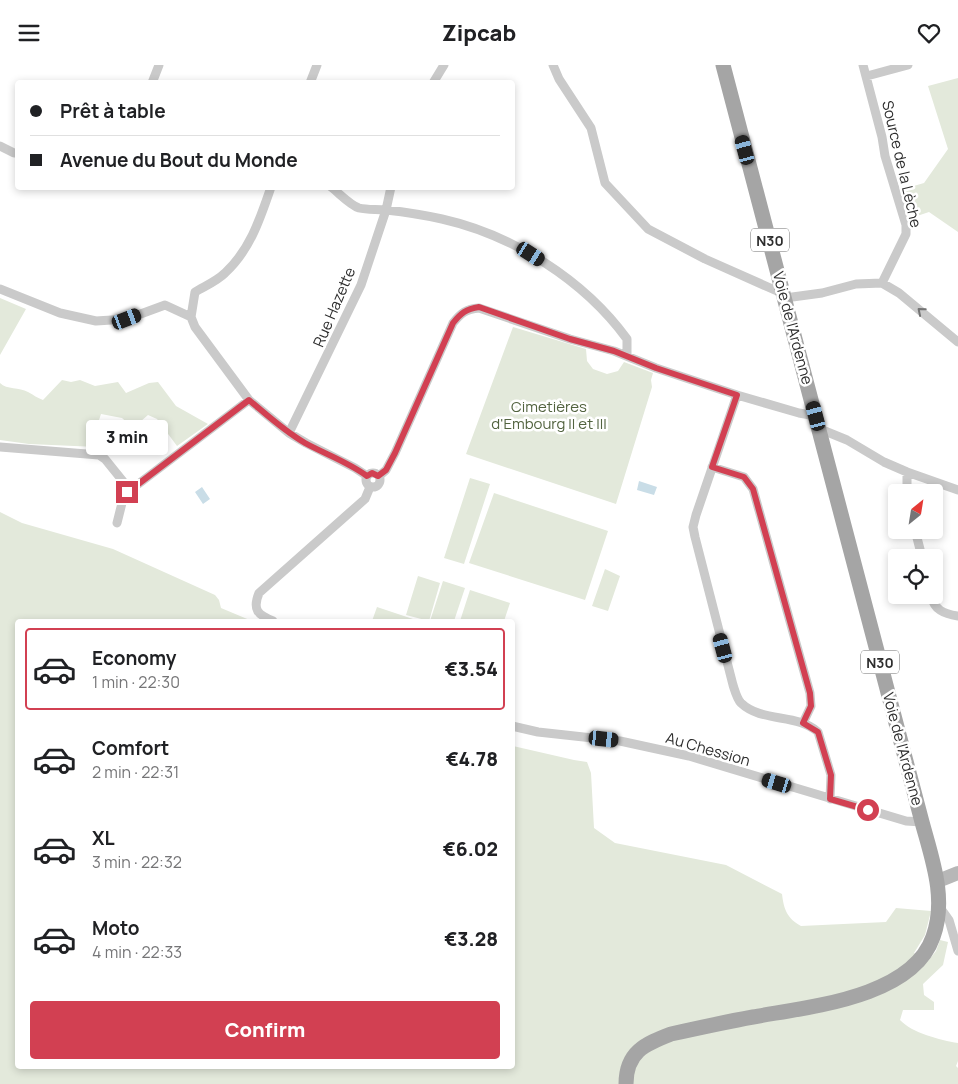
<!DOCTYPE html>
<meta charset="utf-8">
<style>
:root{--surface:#fff;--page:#f6f6f6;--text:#202124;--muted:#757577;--line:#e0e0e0;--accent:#d24052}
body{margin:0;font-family:Manrope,sans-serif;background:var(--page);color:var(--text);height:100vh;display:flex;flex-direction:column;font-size:19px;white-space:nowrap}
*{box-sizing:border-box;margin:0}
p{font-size:16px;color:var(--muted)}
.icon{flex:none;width:28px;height:28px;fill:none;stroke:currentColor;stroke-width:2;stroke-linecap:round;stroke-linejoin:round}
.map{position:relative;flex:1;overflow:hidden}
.side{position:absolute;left:15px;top:554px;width:500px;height:450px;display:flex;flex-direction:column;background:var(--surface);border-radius:5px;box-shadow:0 2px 8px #0003}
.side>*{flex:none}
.banner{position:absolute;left:15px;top:15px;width:500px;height:110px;border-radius:5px;box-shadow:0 2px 8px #0003;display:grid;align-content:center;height:110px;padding:0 15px;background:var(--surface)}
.needle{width:32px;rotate:30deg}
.tools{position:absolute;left:888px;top:419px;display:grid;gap:10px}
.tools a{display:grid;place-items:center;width:55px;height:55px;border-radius:5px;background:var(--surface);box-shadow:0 2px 8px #0003;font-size:25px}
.end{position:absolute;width:22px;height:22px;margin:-11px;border:6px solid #d24052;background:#fff;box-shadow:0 0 0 2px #fff}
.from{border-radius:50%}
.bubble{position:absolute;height:35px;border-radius:5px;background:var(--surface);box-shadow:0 2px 8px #0003;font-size:16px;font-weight:800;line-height:35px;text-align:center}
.car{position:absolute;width:15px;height:30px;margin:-15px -8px;border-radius:6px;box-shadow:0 0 4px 1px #0007;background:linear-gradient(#222 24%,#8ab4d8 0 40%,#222 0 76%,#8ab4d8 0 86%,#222 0)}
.banner b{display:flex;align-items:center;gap:18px;height:48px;font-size:19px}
.banner b+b{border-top:1px solid var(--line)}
.banner i{width:12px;height:12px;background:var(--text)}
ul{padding:9px 0 0;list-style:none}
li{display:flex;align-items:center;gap:15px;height:82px;margin:0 10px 8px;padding:0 5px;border:2px solid transparent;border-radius:5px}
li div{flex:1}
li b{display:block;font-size:19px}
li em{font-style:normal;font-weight:800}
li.current{border-color:var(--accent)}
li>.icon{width:45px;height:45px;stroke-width:1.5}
.action{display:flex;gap:10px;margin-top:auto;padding:10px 15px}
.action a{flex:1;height:58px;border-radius:5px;background:var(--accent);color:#fff;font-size:20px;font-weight:800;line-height:58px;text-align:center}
header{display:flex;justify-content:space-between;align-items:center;height:65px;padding:0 15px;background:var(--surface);font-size:22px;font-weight:800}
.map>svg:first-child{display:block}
</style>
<header><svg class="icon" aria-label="menu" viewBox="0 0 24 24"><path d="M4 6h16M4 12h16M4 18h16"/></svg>Zipcab<svg class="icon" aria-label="heart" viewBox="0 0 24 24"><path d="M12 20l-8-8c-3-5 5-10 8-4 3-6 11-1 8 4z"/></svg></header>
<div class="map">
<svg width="958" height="1019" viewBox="0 0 958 1019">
<rect width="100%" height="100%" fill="#fff"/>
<path fill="#e3e9db" d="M958,13V167L929,147L908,154L900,125L924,118L948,84L928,21Z
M0,233L26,244L0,290Z
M513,262L586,284L587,296L593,304L607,309L618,306L624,297L653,308L651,315L652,322L616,439L466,389Z
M62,315L71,317L80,315L95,321L118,317L126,328L149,318L158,317L176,341L208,359L177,381L157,354L148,350L133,363L122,353L101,349L98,358L97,382L29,379L0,375V318C7,325 19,322 28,327C34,330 37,333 43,335Z
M470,413L490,419L464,499L444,493Z
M494,428L608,466L585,535L469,498Z
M0,447L22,458L113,484L215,530L219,535L221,543L252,556H18V1001H512L513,681L574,695L587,697L591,708L594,763L615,778L726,800L782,829C784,845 787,853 801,861L886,857L896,843L931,846L925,870L914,888L928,896L936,886L940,875L948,877L943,900L923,919L924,930L934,937V945H903L900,955C912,968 940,975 958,978V996L956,1001L958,1003V1019H0Z
M605,504L620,511L608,546L592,541Z
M418,511L440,518L429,556L406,550Z
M443,516L465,523L454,556H430Z
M470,525L510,538L504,556H460Z
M377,542L419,556H372Z"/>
<path fill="#c9dde7" d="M639,416L657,422L654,430L637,425Z
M202,422L210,434L203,439L195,427Z"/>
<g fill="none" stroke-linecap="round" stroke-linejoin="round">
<path stroke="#cacaca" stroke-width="9" d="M553,0L559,14L591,63L605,118L648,164L705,194L777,226L784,227
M863,0L882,72L885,91L906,160V169L882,218
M867,11L908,0
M152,18L159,0
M310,18L317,0
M433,18L444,0
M0,81L14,88
M331,122C339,128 350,140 359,143C367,145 377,144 386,145C404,147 424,150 442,154C513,170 584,215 627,274V291
M0,224L60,248L96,256L127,254L165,240L191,252L195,227C205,221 217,216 225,208C250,185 260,154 271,122
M785,233L822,228L856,219L882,218L899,228L958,277
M191,252L195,262L249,335L289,368L306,378L355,403L367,411
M737,330L696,450L693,462L695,472L733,620C735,626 737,634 741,638C762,658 797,648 818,667L831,710L830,734
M820,364L847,375L884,397L907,407L958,425
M289,368L361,220L386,145L391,122
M0,382L99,390L105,394L126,420L130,422L137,420L249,335
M712,402L744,412L753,424L810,628L811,641L803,658
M366 415a7 7 0 1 1 14 0a7 7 0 1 1-14 0Z
M379,411L386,405L395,388L453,258C461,248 466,244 479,243L570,274L614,286L656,303L737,330L799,348L816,351
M907,428V407
M117,458L122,438L130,422
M915,465L922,492
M931,530C934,545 944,549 958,551
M273,556C258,550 252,545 259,528L365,434L370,422
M512,661L538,667L620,676L689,691L906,756L922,757
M939,841L949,855L958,886"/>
<path stroke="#b7b7b7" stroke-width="14" d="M938,816L958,808"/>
<path stroke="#a5a5a5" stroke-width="15" d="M626,1019C626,987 645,979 671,969C698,963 725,957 753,952C807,942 912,933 933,872C947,834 932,794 922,757L723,0"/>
</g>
<defs><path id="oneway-chevron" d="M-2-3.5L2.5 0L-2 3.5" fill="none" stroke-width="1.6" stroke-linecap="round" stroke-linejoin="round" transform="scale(1.25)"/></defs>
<use stroke="#747474" href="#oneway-chevron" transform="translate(921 246) rotate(-140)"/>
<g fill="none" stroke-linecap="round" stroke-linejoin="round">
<path stroke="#d24052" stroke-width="6" d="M127,427L130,422L137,420L249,335C267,350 284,366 305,378C325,389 348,397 367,411L372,408L378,411L386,405L395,388L453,258C461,248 466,244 479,242L570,274L614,286L656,303L737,330L712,402L744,412L753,424L810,628L811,641L803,658L818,667L831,710L830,734L868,745"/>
</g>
<g text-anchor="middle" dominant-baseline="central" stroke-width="5" stroke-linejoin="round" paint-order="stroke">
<g fill="#fff" stroke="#6c6c6c" stroke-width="1">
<rect x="751" y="163.5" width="38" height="23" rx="4"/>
<rect x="861" y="585.5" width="38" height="23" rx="4"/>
</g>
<g font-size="14" font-weight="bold" fill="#2d2d2d">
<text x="770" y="175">N30</text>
<text x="880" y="597">N30</text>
</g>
<g font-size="15" fill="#2d2d2d" stroke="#fff">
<text transform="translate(902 99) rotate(77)">Source de la Lèche</text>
<text transform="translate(334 242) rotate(-67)">Rue Hazette</text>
<text transform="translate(793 263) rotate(75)">Voie de l'Ardenne</text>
<text transform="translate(708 684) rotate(16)">Au Chession</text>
<text transform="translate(903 684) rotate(75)">Voie de l'Ardenne</text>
</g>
<g font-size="15" fill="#52633f" stroke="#fff">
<text x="549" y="341">Cimetières<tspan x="549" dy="17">d'Embourg II et III</tspan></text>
</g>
</g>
</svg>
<div class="tools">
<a><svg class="needle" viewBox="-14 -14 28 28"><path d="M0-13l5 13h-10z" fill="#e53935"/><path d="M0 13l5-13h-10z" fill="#757577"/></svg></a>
<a><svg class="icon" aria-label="locate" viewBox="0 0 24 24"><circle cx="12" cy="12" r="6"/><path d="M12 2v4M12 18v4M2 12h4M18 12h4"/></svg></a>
</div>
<i class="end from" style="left:868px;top:745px"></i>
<i class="end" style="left:127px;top:427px"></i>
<div class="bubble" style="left:86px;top:355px;width:82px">3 min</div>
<i class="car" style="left:745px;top:85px;rotate:345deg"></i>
<i class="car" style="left:531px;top:189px;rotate:123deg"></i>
<i class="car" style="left:127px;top:254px;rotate:69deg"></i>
<i class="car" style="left:816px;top:351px;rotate:345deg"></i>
<i class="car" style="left:723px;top:583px;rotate:345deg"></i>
<i class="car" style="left:604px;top:674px;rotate:96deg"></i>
<i class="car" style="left:777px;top:718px;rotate:287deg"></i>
<div class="banner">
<b><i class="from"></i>Prêt à table</b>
<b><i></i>Avenue du Bout du Monde</b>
</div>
<section class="side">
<ul>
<li class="current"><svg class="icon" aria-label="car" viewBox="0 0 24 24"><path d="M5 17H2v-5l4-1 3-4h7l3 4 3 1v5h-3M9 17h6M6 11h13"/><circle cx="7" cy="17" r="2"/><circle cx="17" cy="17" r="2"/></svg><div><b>Economy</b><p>1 min · 22:30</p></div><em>€3.54</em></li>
<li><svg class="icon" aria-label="car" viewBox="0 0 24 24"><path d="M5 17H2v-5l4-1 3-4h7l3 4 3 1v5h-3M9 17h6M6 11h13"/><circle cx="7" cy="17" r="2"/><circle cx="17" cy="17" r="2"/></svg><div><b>Comfort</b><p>2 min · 22:31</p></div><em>€4.78</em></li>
<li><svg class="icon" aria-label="car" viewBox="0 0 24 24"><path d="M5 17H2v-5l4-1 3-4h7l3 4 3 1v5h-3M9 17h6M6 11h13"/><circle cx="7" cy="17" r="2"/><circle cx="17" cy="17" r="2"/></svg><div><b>XL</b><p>3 min · 22:32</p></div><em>€6.02</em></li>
<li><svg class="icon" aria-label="car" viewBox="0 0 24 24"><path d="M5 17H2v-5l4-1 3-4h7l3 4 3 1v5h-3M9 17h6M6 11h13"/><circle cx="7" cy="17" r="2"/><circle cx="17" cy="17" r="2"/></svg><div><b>Moto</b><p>4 min · 22:33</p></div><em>€3.28</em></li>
</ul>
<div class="action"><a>Confirm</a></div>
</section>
</div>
